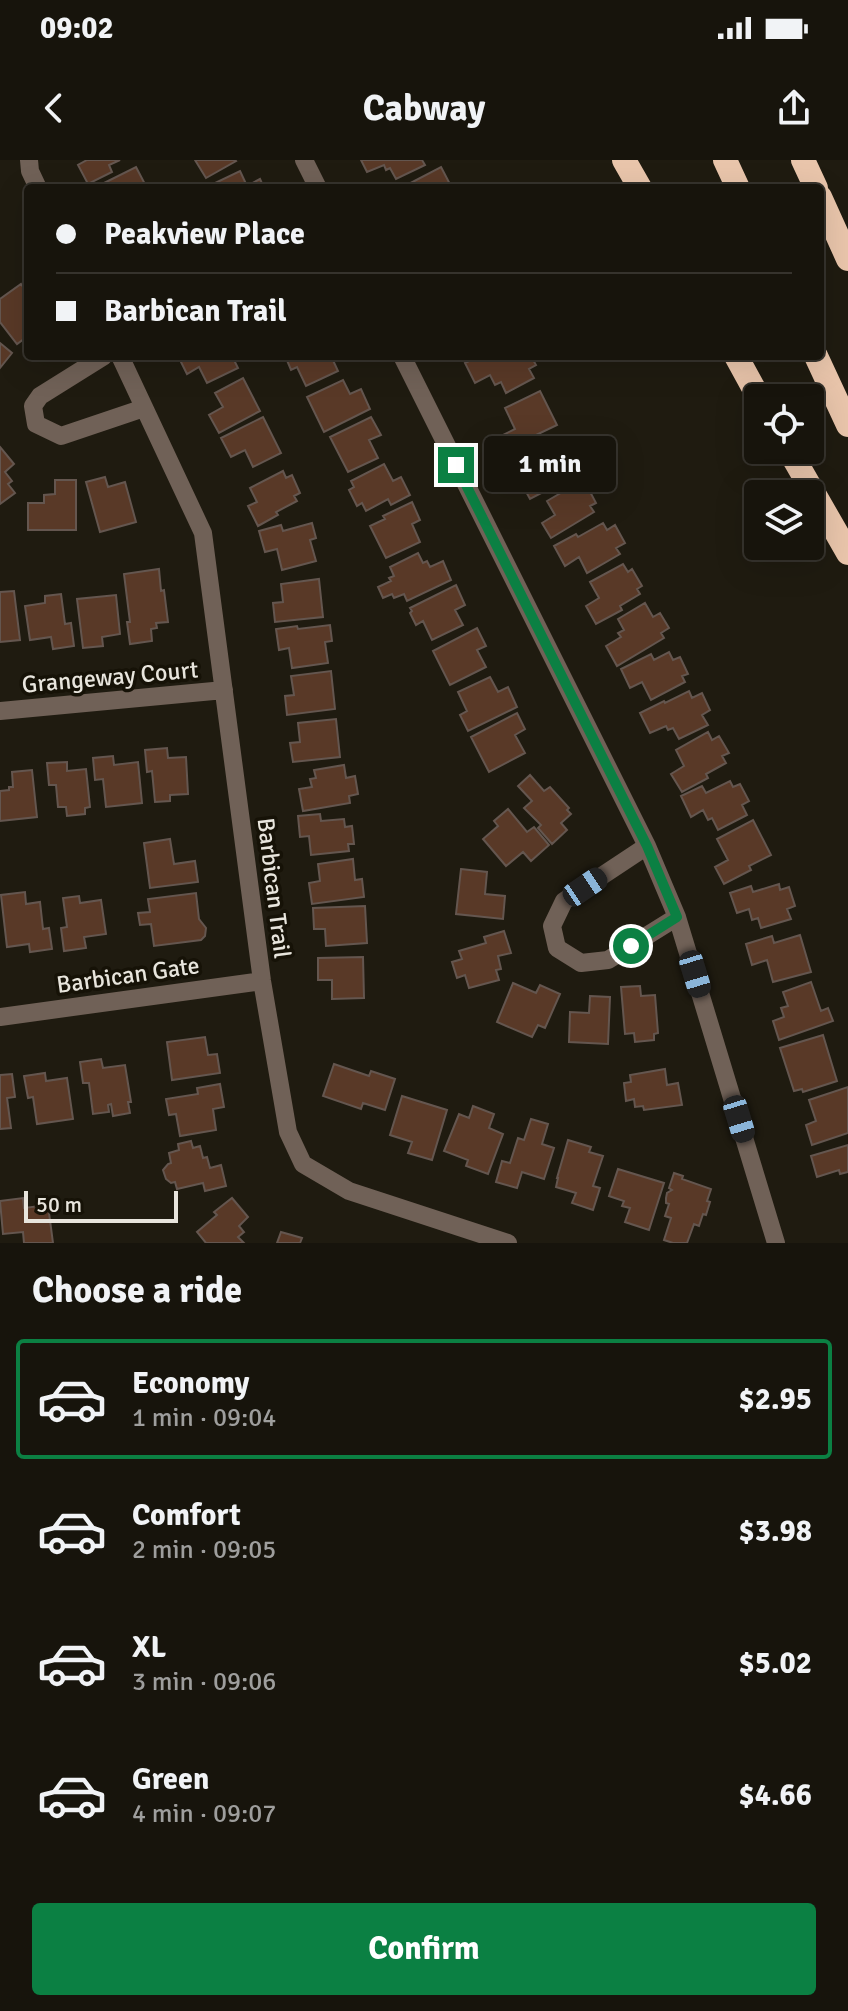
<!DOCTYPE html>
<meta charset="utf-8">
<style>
:root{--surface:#17140c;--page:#24211a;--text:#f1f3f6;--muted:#9e9e9d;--line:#36332d;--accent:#0b8043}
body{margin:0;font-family:Signika,sans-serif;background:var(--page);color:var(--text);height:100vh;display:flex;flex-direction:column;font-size:30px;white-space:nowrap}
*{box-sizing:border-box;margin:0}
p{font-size:26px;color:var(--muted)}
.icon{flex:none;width:44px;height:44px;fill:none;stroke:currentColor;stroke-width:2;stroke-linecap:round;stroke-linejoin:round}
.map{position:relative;height:1083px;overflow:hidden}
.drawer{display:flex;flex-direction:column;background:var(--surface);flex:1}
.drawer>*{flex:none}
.guide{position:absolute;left:24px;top:24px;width:800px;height:176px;border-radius:8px;box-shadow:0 8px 32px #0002,0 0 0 2px var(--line);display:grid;align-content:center;height:176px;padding:0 32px;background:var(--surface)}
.buttons{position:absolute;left:744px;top:224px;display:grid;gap:16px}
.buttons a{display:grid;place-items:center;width:80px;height:80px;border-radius:8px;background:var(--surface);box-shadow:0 8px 32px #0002,0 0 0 2px var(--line);font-size:40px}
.scale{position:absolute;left:24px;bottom:20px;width:154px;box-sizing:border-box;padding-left:8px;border:4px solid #e8e5dd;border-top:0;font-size:22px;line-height:28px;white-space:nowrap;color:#e8e5dd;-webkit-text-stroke:6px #161207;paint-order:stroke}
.end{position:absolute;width:36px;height:36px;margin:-18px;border:10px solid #0b8043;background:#fff;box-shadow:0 0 0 4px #fff}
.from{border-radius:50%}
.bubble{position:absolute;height:56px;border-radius:8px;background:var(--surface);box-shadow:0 8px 32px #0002,0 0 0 2px var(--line);font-size:26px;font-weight:700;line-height:56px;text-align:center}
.car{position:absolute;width:24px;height:48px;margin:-24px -12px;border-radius:10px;box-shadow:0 0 6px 2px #0007;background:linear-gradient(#222 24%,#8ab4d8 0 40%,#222 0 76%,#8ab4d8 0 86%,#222 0)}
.guide b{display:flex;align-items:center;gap:28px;height:76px;font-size:30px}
.guide b+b{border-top:2px solid var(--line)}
.guide i{width:20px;height:20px;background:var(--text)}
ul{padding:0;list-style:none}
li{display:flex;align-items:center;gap:24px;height:120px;margin:0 16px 12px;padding:0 16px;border:4px solid transparent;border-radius:8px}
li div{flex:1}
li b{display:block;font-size:30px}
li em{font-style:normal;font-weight:700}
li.on{border-color:var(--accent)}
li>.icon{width:72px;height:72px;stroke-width:1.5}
h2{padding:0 32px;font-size:36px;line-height:96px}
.button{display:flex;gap:16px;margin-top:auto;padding:16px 32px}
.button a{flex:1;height:92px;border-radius:8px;background:var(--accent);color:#fff;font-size:32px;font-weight:700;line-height:92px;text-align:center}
.status{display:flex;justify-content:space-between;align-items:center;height:56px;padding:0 40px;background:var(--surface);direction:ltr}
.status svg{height:22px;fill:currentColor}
header{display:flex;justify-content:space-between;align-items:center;height:104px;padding:0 32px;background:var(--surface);font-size:36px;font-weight:700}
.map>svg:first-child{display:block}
</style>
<div class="status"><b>09:02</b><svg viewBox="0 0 49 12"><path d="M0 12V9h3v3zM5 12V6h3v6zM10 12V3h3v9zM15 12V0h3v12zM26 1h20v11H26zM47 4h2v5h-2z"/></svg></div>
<header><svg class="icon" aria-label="back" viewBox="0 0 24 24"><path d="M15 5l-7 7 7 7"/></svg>Cabway<svg class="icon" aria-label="share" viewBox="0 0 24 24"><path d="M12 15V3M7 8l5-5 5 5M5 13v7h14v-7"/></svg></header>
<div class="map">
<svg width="848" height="1083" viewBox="0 0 848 1083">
<rect width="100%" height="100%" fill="#1f1b10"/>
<path fill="#593927" stroke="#64564f" stroke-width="2" d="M87,0H120L109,5L112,12L88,24L78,5Z
M195,0H235L236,1L206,18Z
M361,0H422L425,5L396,19L390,8L386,10L384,5L367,12Z
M136,7L147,28H94Z
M441,7L452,28H401Z
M240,11L247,26L260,19L264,28H213L211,25Z
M21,124L28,134V157L25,159L28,163V176L17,184L0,162V139Z
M0,183L12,193L0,208Z
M178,196H232L238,208L207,223L199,207L187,214Z
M290,196H331L338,211L306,226L297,207L291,210L286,198Z
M479,196H531L536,205L529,209L534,218L506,233L501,222L495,225L490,215L475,223L465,203Z
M243,218L260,251L219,273L209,255L223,247L215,233Z
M343,220L350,234L361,229L370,249L324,272L307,237Z
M540,231L557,265L536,275L538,279L510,293L501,276L515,269L505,248Z
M263,257L281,293L253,307L245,290L231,297L221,278Z
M371,257L381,275L369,280L378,298L348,312L330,277Z
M559,279L565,289L572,285L581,303L574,306L578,314L530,339L519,319L535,311L532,305L536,303L531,294Z
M0,287L14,304L5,312L12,321L8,324L15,333L0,344Z
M384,304L393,321L401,317L410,335L391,345L388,339L366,351L362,343L357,346L349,330L354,327L351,321Z
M283,311L286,318L292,315L300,333L294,336L297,341L276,352L278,355L258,366L248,346L257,342L250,328Z
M105,317L108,327L125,322L136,362L100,372L86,322Z
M55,320H76V370H28V343H44V335L55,334Z
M578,323L581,330L587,326L596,343L590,346L594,352L551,378L542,363L555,355L547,341Z
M412,342L420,360L412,364L420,382L386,398L370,366L385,359L383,356Z
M312,363L316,378L310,380L316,401L282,410L277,389L265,392L259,371L281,365L283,371Z
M603,363L607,370L615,365L625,383L616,388L620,394L587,413L579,397L565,406L554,386L576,374L578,377Z
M418,393L423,403L427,401L430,407L443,401L451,420L407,441L404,434L394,438L392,434L383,438L378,427L391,421L389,418L394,416L390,407Z
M623,404L628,412L632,409L642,426L637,429L640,434L620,446L622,450L596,464L586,446L599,438L590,422Z
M159,409L161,431L164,430L168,462L156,463L157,468L151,469L152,481L130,484L127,462H130L124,414Z
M319,419L323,457L275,462L273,443L283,442L281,424Z
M456,425L465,445L455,450L463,465L432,480L423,461L416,465L410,453L412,451L410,448Z
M14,431L20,480L0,482V432Z
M61,434L65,464L71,463L74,486L53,489L51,477L30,480L25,446L45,443V436Z
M116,435L120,474L102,477L103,486L83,488L77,439Z
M645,443L653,457L660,453L669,468L661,473L664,478L617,506L606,486L621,477L618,473L624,470L618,459Z
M330,465L332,481L325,482L328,503L292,508L289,488L279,490L276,469L297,466L298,469Z
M477,468L486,486L477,490L486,507L450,525L433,491Z
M669,492L673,500L680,497L688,514L682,516L685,522L651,540L642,522L630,528L621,509L651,494L654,500Z
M331,511L335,549L287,555L285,536L294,535L291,516Z
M490,517L498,532L508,527L517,547L468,571L460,555L467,551L458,532Z
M689,531L692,538L702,533L710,550L702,555L708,565L679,579L673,568L668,570L666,566L650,573L640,553L664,541L665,543Z
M517,553L525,569L515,575L525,593L489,612L471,577Z
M336,559L340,597L293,602L290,583L300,582L298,563Z
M708,572L712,580L719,576L729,593L722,596L726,603L706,614L708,618L682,632L671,614L684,606L676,590Z
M167,588L168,598L186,597L188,634L170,635V641L155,642L152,611L147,612L145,590Z
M113,596L114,605L138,602L142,643L106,647L103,619L95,620L93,598Z
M67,602V611L86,609L90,647L85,648V654L67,656L66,647H58L56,625H49L47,603Z
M344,605L346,618L355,616L358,634L349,636L350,643L303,651L299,629L312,627L310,619L316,618L314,610Z
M32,610L37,657L0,661V631L9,630V627H13L12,612Z
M530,615L544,631L550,627L569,648L567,650L571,654L561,663L567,670L552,684L538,668L541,665L524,648L532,641L518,626Z
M730,621L733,627L740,624L749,641L742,645L747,655L718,670L712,658L708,660L703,650L691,657L681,636L702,626L706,633Z
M508,649L527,672L534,667L549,685L531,701L523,692L506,706L483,679L498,666L494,661Z
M320,654L321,661L344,659L345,667L352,666L354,684H348L349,691L311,695L309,676L300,677L298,656Z
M753,660L771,695L749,706L751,710L724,724L715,707L728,700L717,679Z
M170,679L174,704L195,701L198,722L150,728L144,683Z
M353,699L355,720L362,719L364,737L312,744L309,723L320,721L318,704Z
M461,709L487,712L485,734L505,736L503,759L456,754Z
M779,724L780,730L789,727L795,746L787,749L791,759L761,768L758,758L752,760L749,749L737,753L730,733L751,726L753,732Z
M25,732L26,744L40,742L43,769L49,768L52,789L30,792L29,784L7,787L1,735Z
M196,733L199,759L206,768L205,776L201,780L154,786L151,764L140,765L138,753L150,752L148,739Z
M79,736L80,743L101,740L106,774L84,777L86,788L64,791L61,768L67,767L63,738Z
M365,746L367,783L326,786L325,769H314L313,748Z
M504,771L511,793L498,796L501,809L496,810L499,820L469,828L465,815L457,818L452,802L462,799L459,791L486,783L484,777Z
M800,775L811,812L773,822L767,800L752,805L746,784L772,776L774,783Z
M363,797L364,838L332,839V820H318V798Z
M811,822L821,851L828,848L833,861L779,880L773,861L784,857L781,848L788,846L783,832Z
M513,823L536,833L540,825L560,834L545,868L538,865L532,877L497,862Z
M640,826L641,836L655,835L658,873L654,874V880L635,882L634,873L625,874L621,827Z
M590,836L610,837L608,884L569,882L570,852L589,853Z
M823,875L837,921L803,932L802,929L794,931L780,888Z
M205,877L208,895L217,894L220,913L172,920L167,882Z
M101,899L103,908L125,905L131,942H128L130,953L113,956L111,944L108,945L109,952L93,954L89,923H83L80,902Z
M334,904L369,916L371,911L395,919L385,950L363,943L361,949L323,936Z
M665,909L667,925L678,923L682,945L644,950L643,946L635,947L634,939L626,941L624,923L631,922L630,915Z
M45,913L46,921L67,918L73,959L37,964L33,937L28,938L24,916Z
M12,914L15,937L7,938L11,968L0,969V915Z
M220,924L224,947L213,949L216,970L180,976L176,954L169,955L166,939L198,934L197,928Z
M848,927V973L812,985L806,965L816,961L809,940Z
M402,936L447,950L432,1000L408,993L412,982L390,975Z
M473,946L494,954L489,968L503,974L488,1014L466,1006L468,1000L444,991L459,954L469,958Z
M531,959L548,964L542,984L554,988L544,1019L522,1012L517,1028L496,1022L502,1001L510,1003L518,978L524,980Z
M568,980L591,987L589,992L603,996L593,1026L600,1028L593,1050L572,1043L576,1033L556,1027L558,1018H557Z
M191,981L193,988L200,986L203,998L207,997L210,1008L221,1005L226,1026L205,1031L203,1023L177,1029L175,1022L171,1023L166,1019L163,1010L168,1004L171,1003L169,993L179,990L178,984Z
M848,985V1012L840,1014L839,1010L817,1017L811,996Z
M618,1009L664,1023L649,1070L625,1062L630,1048L622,1046L624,1041L609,1036Z
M674,1013L683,1016L682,1019L711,1029L707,1041L710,1042L706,1055L703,1054L699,1066L694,1064L687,1083H673L664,1080L671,1058L665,1056L669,1044L666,1043V1038L667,1033L672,1030L669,1028Z
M23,1038L24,1048L48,1045L53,1083H24L23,1072L3,1074L0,1041Z
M232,1038L248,1057L239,1066L244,1072L238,1077L244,1083H206L197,1072L217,1055L214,1052Z
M281,1072L302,1078L300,1083H277Z"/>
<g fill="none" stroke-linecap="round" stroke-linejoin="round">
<path stroke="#706157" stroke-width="18" d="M29,0L30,11L38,28
M304,0L318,28
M104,196L40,236L33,246L36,264L61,276L144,248
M120,196L203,373L262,821L288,972L303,1004L349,1031L508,1083
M402,196L647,686L677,757L776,1083
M0,551L224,530
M647,686L564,741L552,766L557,788L581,803L608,800L677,757
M0,857L262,821"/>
<path stroke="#e9c5ab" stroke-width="24" d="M624,0L640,28
M725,0L738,28
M803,0L816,28
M820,37L848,99
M736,196L759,238
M816,196L848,265
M789,290L848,393"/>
</g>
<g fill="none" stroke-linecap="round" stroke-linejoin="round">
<path stroke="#0b8043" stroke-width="10" d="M456,305L647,686L677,757L631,786"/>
</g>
<g text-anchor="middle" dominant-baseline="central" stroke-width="7" stroke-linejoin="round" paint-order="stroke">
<g font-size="24" fill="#e8e5dd" stroke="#161207">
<text transform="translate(110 517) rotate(-5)">Grangeway Court</text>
<text transform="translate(274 728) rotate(83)">Barbican Trail</text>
<text transform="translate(128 815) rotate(-8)">Barbican Gate</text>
</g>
</g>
</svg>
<div class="buttons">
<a><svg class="icon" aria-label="locate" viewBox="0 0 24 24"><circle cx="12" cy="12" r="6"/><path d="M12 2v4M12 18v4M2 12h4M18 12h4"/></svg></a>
<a><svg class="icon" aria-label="layers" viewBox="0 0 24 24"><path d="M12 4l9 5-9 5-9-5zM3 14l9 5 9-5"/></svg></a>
</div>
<div class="scale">50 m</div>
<i class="end from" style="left:631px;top:786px"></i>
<i class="end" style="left:456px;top:305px"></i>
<div class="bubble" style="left:484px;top:276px;width:132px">1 min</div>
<i class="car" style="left:585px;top:727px;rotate:56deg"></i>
<i class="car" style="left:695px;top:814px;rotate:163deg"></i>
<i class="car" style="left:739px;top:959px;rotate:163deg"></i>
<div class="guide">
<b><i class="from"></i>Peakview Place</b>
<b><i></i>Barbican Trail</b>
</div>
</div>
<section class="drawer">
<h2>Choose a ride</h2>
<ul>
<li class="on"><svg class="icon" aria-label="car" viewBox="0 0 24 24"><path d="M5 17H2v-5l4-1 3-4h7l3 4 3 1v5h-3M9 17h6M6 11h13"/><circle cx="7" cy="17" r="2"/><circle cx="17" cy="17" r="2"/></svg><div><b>Economy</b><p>1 min · 09:04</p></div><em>$2.95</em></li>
<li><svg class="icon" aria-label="car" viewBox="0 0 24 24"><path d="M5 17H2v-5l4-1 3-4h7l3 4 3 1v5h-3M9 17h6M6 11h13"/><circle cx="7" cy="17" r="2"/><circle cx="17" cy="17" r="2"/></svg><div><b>Comfort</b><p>2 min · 09:05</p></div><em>$3.98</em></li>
<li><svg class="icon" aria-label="car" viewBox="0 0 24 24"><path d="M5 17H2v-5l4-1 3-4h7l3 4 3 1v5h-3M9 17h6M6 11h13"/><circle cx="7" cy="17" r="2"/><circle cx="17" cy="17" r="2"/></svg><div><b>XL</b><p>3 min · 09:06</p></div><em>$5.02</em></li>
<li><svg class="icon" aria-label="car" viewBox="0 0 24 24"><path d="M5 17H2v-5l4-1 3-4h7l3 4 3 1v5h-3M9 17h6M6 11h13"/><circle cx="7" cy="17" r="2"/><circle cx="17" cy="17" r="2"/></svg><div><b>Green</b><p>4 min · 09:07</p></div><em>$4.66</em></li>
</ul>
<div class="button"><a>Confirm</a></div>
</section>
